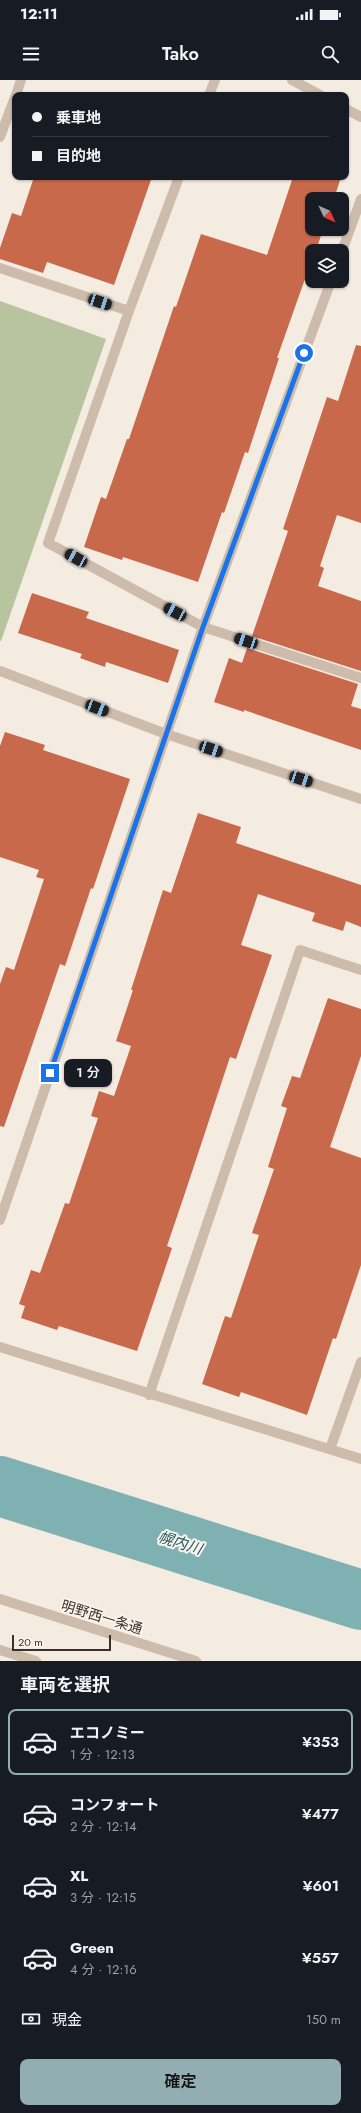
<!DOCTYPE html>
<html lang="ja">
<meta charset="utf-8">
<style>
:root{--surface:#171b24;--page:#242831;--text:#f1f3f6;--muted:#9ea1a6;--line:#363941;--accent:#92aeb2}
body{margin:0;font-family:Jost,"Noto Sans JP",sans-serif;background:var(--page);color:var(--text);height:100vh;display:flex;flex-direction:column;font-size:15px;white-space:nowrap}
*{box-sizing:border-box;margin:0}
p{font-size:13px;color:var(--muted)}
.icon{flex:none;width:22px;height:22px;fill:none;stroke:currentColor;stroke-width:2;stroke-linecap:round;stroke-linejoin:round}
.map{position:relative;height:1581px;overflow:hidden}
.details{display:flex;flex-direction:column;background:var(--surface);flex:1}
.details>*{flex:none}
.guide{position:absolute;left:12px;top:12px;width:337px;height:88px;border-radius:8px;box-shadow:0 1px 3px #0004;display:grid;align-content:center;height:88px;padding:0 20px;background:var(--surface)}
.needle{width:26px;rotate:134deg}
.tools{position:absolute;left:305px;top:112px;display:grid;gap:8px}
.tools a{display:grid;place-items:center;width:44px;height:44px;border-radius:8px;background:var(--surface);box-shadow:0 1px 3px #0004;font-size:20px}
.scale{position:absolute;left:12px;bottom:10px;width:99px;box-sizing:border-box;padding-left:4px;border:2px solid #3b302b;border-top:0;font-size:11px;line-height:14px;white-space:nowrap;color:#3b302b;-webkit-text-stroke:3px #fbf5ee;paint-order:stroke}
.end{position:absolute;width:18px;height:18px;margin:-9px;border:5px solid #1a73e8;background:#fff;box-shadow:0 0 0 2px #fff}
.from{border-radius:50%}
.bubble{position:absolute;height:28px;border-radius:8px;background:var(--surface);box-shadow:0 1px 3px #0004;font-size:13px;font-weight:600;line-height:28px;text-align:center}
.car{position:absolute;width:12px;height:24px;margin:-12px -6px;border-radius:5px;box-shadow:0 0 3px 1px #0007;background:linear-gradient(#222 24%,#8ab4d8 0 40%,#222 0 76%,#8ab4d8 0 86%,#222 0)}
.guide b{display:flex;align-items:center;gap:14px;height:38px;font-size:15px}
.guide b+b{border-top:1px solid var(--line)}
.guide i{width:10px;height:10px;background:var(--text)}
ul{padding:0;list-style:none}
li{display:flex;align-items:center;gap:12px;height:66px;margin:0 8px 6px;padding:0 12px;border:2px solid transparent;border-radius:8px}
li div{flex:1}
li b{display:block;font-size:15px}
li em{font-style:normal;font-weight:600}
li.current{border-color:var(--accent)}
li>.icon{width:36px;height:36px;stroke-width:1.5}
h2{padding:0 20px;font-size:18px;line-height:48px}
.pay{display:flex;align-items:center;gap:10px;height:44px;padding:0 20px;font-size:15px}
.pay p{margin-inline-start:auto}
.primary-button{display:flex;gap:8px;margin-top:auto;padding:8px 20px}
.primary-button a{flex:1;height:46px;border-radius:8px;background:var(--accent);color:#111;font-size:16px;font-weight:600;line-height:46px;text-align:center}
.status{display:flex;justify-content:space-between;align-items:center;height:28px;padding:0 20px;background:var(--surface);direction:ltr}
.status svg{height:11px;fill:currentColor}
header{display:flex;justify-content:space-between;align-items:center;height:52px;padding:0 20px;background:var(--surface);font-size:18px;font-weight:600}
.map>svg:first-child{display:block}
</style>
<div class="status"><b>12:11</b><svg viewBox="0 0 49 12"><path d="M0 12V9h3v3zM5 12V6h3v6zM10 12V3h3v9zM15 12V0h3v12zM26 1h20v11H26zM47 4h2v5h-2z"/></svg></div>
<header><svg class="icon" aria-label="menu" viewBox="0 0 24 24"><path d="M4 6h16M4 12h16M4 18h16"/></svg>Tako<svg class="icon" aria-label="search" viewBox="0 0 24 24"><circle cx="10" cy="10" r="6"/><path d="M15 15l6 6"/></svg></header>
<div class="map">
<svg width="361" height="1581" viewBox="0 0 361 1581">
<rect width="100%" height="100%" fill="#f4ebe1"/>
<path fill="#b8c4a0" d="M0,221L106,259L1,561H0Z"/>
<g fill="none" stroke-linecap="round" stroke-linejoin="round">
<path stroke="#7fb0b2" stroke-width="60" d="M0,1406L361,1520"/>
</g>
<path fill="#c8694b" d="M34,97H152L114,205L47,182L43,193L0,179V168L12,133L21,136Z
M293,97H341L334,119H312V149H323L316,171H312V179L277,278H279L248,373L245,372L224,433L222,432L198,502L123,477L122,480L84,467L101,417L106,419L127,359H129L174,226L176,227L201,154L267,175Z
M356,265L361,266V443L337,435L320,486L324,488L318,506L361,521V591L252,556L288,451L283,449L327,317L338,321Z
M32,513L89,532L86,538L179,570L168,603L106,582L105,587L80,578L82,574L18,553Z
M247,568L358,604L351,626L361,629V670L244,630V632L214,622L229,578L242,583Z
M5,652L45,665L43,670L130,699L93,809L91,808L65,886L60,884L4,1047L0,1046V904L6,887L14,890L44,799L36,797L39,790L0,777V666Z
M198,733L241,747L236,763L361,805V847L346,841L343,851L312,841L315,833L258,814L241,865L272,875L236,979L230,977L184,1116L167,1166L172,1168L137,1271L59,1246L57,1250L21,1238L25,1226L19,1224L31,1190L40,1193L65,1123L69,1124L98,1038L91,1036L99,1011L114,1016L131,966L116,961L133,910H131L163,810L171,813Z
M328,918L361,929V976L330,1067L361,1078V1185L336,1259L333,1258L307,1335L241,1312L239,1317L202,1304L225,1236L231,1238L259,1155L252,1153L274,1089L268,1087L287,1028L281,1026L292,996L300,998Z"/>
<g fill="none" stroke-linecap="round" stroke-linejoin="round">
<path stroke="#cdbbac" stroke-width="10" d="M292,0L320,15
M16,15L21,0
M209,15L215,0
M346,29L361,37
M0,57L15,17
M179,97L129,231L48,463L203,547L361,598
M342,171L361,119
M0,188L129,231
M0,1140L203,547L331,201
M0,1267L361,1379
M149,1315L300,870L361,890
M330,1369L361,1282"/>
<path stroke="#cdbbac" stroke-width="10" d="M0,591L166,654L361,719
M0,1519L196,1581
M0,1570L36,1581"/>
</g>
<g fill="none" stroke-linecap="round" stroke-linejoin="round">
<path stroke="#1a73e8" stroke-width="5" d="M50,993L203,547L304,273"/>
</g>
<g text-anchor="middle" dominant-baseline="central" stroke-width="4" stroke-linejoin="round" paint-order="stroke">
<g font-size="14" fill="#3b302b" stroke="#fbf5ee">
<text transform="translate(102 1537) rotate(17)">明野西一条通</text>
</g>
<g font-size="15" font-style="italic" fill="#1f5a5e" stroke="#fbf5ee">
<text transform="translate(180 1463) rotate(17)">幌内川</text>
</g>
</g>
</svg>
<div class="tools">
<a><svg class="needle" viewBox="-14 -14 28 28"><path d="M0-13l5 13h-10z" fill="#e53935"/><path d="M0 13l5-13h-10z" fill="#9ea1a6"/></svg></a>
<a><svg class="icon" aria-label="layers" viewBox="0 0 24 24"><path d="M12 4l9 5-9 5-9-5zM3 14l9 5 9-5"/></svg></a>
</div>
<div class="scale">20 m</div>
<i class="end from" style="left:304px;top:273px"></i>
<i class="end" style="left:50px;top:993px"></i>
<div class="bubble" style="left:64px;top:979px;width:48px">1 分</div>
<i class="car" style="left:100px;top:222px;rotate:108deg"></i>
<i class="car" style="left:76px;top:478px;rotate:299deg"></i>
<i class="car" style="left:175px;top:532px;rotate:298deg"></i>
<i class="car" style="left:246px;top:561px;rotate:288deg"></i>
<i class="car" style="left:97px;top:628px;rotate:111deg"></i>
<i class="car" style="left:211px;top:669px;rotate:108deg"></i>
<i class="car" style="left:301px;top:699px;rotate:108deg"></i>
<div class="guide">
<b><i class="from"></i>乗車地</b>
<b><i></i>目的地</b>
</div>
</div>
<section class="details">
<h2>車両を選択</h2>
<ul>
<li class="current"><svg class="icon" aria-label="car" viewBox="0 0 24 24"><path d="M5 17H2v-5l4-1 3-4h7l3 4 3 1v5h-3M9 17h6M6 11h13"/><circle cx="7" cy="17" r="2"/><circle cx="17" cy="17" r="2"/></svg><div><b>エコノミー</b><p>1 分 · 12:13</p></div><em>¥353</em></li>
<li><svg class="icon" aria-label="car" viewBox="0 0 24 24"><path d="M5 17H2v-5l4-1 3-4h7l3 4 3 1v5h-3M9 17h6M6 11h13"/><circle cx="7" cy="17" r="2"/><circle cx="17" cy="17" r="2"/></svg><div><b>コンフォート</b><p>2 分 · 12:14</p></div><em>¥477</em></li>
<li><svg class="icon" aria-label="car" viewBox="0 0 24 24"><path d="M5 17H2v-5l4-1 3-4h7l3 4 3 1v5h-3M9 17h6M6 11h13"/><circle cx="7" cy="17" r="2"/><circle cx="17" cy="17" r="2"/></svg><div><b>XL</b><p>3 分 · 12:15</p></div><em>¥601</em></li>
<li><svg class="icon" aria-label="car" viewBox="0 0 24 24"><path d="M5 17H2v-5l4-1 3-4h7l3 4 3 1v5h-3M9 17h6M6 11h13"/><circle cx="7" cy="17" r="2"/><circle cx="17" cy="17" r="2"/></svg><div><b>Green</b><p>4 分 · 12:16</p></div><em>¥557</em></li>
</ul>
<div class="pay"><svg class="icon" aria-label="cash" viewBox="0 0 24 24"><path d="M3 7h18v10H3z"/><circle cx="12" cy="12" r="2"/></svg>現金<p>150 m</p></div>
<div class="primary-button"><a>確定</a></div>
</section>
